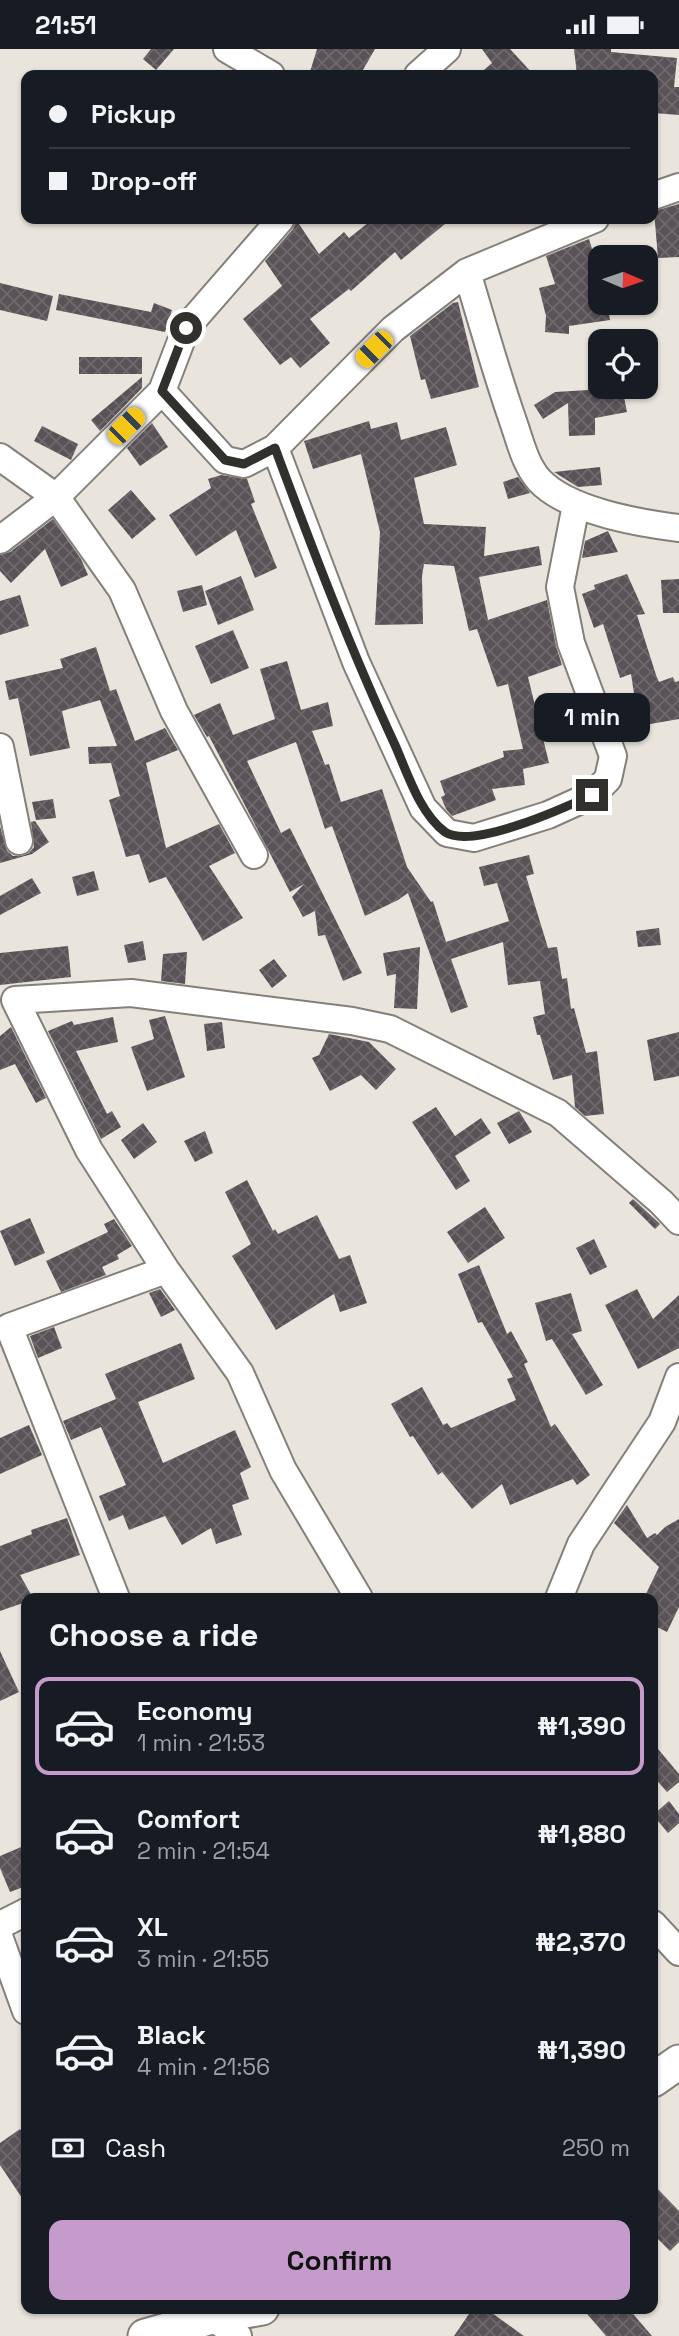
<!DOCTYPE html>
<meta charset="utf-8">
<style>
:root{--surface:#171b24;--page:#242831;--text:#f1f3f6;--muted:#9ea1a6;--line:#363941;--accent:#c59bcb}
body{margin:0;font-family:"Space Grotesk",sans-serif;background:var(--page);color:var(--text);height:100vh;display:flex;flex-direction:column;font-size:26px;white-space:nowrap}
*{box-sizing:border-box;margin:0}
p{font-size:23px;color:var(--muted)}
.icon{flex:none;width:38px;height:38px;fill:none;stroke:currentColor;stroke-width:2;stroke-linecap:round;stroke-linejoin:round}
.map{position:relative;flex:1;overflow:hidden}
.side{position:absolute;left:21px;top:1544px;width:637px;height:721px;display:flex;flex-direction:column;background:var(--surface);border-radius:14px;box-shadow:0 2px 5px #0004}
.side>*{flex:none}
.banner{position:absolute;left:21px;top:21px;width:637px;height:154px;border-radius:14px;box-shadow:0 2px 5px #0004;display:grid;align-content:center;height:154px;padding:0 28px;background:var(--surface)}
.needle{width:46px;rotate:92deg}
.controls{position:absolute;left:588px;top:196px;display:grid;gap:14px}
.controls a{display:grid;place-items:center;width:70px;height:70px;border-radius:14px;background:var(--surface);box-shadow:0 2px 5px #0004;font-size:35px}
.end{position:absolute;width:32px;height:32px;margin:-16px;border:9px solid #31302d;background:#fff;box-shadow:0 0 0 4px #fff}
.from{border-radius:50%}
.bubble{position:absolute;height:49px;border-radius:14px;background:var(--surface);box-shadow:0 2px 5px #0004;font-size:23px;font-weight:800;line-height:49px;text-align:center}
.car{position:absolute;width:21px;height:42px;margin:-21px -10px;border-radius:9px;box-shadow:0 0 5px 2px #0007;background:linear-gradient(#f5c518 24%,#345 0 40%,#f5c518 0 76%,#345 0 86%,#f5c518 0)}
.banner b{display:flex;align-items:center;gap:24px;height:66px;font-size:26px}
.banner b+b{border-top:2px solid var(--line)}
.banner i{width:18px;height:18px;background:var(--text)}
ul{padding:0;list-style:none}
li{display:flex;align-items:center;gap:21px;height:98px;margin:0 14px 10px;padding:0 14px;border:4px solid transparent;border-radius:14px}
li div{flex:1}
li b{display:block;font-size:26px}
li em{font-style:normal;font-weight:800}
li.active{border-color:var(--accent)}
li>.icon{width:63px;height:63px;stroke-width:1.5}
h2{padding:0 28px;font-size:32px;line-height:84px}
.pay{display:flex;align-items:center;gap:18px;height:77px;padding:0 28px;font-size:26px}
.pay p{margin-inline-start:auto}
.action{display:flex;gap:14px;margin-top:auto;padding:14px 28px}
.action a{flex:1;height:80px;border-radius:14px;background:var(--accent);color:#111;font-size:28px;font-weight:800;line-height:80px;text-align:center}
.status{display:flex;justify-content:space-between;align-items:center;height:49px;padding:0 35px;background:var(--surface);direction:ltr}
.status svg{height:19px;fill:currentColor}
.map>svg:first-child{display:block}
</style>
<div class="status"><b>21:51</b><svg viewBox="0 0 49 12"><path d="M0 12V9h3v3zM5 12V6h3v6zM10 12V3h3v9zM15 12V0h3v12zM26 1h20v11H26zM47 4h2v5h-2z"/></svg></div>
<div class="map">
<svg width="679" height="2287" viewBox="0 0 679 2287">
<defs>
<pattern id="building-cross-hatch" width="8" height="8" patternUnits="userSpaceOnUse" patternTransform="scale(1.75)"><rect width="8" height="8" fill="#595357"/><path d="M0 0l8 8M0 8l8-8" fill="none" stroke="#6e696c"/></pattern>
</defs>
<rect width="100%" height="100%" fill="#e9e5dd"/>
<path fill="url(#building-cross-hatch)" d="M151,0H174L156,21L143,10Z
M317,0H375L360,26H309Z
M482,0H510L534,26H478L492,14Z
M574,0H611V3L677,9L674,38H679V66L653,64V26H577Z
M679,155V208L658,209L654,162Z
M373,170H451L401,211L395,203L351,242L349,240L310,270L330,294L300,319L291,308L280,316L243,270L282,237L265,212L293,180L297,172L319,205L344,183L349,189Z
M589,190L600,226V254H607L610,271L569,277V285L545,283L546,267L539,239L555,235L546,207Z
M0,234L53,247L47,272L0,261Z
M59,245L151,263L154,254L172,261L165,283L56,261Z
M458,253L479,338L431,350L425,330L421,331L410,287L453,254Z
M79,308H142V325H79Z
M142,328V339L100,382L91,371Z
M588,338H622L627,363L595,369V386L569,387L568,354L543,370L534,356L555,343L588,341Z
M369,372L371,380L397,373L401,391L446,378L457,416L414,429L424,475L486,478L484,507L539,497L542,516L479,528L488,571L547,551L556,597L562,616L528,628L549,714L523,720L525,736L492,740L496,751L452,767L446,760L441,748L445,746L440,732L504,708L503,702L523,700L508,635L497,638L477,580L469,582L454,517L424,515L422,527L423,575L375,576L380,483L361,405L313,420L304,392Z
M152,374L168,398L140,417L127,399Z
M42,377L78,395L71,411L34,392Z
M600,418L602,436L578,438L554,423Z
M221,426L247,430L255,453L251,455L277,519L255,529L236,481L196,507L169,466L211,439L208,430Z
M518,428L530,444L508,450L503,433Z
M131,441L156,470L132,490L108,461Z
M53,470L81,510L88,526L61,538L45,500L11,534L0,522V506L10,503Z
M608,482L618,503L582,509L585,492Z
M627,525L645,565L637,566L656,626L659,633L673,628L675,633L679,632V670L639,677L631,625L620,629L603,575L594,579L582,545L595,540L594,536Z
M241,527L254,561L218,576L205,542Z
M679,530V564H663L661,531Z
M202,536L207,556L183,563L177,542Z
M20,546L29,577L0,586V552Z
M233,581L249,619L211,635L195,597Z
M96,598L110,642L116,640L135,692L165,679L178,701L146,714L166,799L219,775L235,804L209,817L243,869L203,892L166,828L149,834L139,805L126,808L109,751L120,747L111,714L89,715L88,698L117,697L100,651L62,662L70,699L30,707L18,649L9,651L5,632L63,619L60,610Z
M287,612L301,661L328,653L333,677L312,682L325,716L329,715L341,753L382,740L407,818L431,853L433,852L446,893L509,872L497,834L484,837L479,818L529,806L534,825L526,827L548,899L557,898L562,930L567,929L571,960L574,959L586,1004L597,1002L604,1065L585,1067L575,1058L572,1026L553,1031L540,986H537L533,968L545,965L540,932L508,936L503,893L451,910L468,958L451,964L408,844L398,851L365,867L332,777L325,780L296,693L247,712L281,784L290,779L362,924L343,932L325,886L318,887L315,862L303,868L292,848L304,835L290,843L209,687L207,688L194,666L220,654L233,686L275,670L260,620Z
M53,750L56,769L36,771L32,753Z
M35,772L49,793L32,805L0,814V777L7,802L13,807H21L29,804L34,798L31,773Z
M94,822L99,841L77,847L72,828Z
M32,829L41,844L0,866V847Z
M659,879L661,896L638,898L636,882Z
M143,892L146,911L128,914L124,896Z
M68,897L71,928L0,936V904Z
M420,898L417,960L394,959L396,925L387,927L383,904Z
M187,903L185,935L161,932L163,905Z
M274,910L287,927L272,939L259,921Z
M165,967L185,1028L147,1042L131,998L154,990L149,971Z
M113,968L118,993L76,1002L107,1065L112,1062L121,1078L101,1090L48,982L72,972L74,976Z
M222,973L225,999L207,1002L204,975Z
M11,978L46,1049L36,1054L15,1015L0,1021V987Z
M679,983V1027L654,1032L647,991Z
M329,985L369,993L396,1020L376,1041L361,1026L330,1042L312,1009L319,1006Z
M436,1058L455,1087L481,1069L491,1084L455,1107L470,1132L456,1141L412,1073Z
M519,1062L532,1083L509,1095L497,1074Z
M143,1074L157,1093L134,1110L121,1091Z
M205,1082L213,1104L195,1113L184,1092Z
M247,1131L273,1182L275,1180L278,1185L317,1166L339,1210L350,1206L367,1254L340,1263L334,1245L276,1281L232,1207L251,1195L225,1143Z
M633,1150L660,1175L655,1180L629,1154Z
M485,1158L505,1189L468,1214L447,1183Z
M30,1169L45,1204L15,1217L0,1182Z
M114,1170L132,1197L117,1206L119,1210L102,1218L106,1226L61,1243L46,1212L108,1183L104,1175Z
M594,1190L607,1218L590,1226L576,1199Z
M479,1216L507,1285L511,1282L528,1313L524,1315L551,1378L555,1375L590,1426L577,1436L573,1430L510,1456L502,1435L472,1460L442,1423L438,1426L413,1387L410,1388L391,1355L422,1338L443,1376L447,1374L451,1379L516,1351L507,1330L513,1328L482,1273L478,1274L458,1225Z
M160,1240L175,1261L161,1268L149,1244Z
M637,1240L653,1270L679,1246V1299L638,1320L605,1256Z
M571,1244L582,1282L572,1285L603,1336L586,1346L552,1290L546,1292L535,1254Z
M54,1278L62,1299L38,1309L30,1287Z
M181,1294L195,1330L138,1353L163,1414L235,1381L251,1418L240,1424L249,1450L232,1456L242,1486L216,1495L211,1479L182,1496L165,1467L129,1481L123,1466L109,1472L99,1447L126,1436L101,1378L71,1391L63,1372L116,1350L105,1325Z
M29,1376L42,1406L0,1425V1389Z
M627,1456L647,1489L655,1484L657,1486L665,1478L679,1470V1558L667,1583L653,1576V1549H644L659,1518L614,1474Z
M67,1469L80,1506L20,1526L33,1549H26V1553L0,1562V1497L32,1485L31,1481Z
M0,1602L19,1643L0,1652Z
M653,1694L679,1725V1733L667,1743L653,1727Z
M669,1752L679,1765V1774L668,1784L653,1766Z
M26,1796V1837L10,1843L0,1819V1807Z
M20,2080L26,2089V2155L0,2116V2094Z
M653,2135L679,2162V2193L670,2202L653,2185Z
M473,2259H485L524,2287H454Z
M582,2259H628L652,2287H606Z"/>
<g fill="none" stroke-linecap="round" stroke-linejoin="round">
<g stroke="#848079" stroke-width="30">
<path id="minor" d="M227,0L271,26
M418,26L447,0
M653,147L679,138
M467,223C482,273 496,323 513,372C520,392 525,415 539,431C568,462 638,474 679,479
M162,342L225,411L244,415L275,399L393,280L467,223L595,170
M275,399L356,613L423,759L447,784L474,789L548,766L592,746L608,730L613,707L571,594L560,538L576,456
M0,408L56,448L122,541L174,662L254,806
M0,491L56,448L162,342L186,279L281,170
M0,698L19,792
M116,1549L9,1278L166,1221
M359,1549L283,1421L240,1324L166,1221L89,1101L15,951L131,944L352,972L390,980L558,1064L661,1153L679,1172
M559,1549L581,1495L662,1373L679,1328
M653,1875L679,1903
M0,1876L26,1863
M0,1890L26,1962
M206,2259L212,2268L238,2287"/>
</g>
<g stroke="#848079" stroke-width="37">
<path id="tertiary" d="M653,2031L679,2013
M145,2287L212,2268L262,2259"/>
</g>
<use href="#minor" stroke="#fff" stroke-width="26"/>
<use href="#tertiary" stroke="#fff" stroke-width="33"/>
</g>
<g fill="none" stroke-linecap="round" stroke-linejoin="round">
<path stroke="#31302d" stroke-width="9" d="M186,279L162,342L225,411L244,415L275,399C312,499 350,599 395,696C407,723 420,765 445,783C472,801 564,759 592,746"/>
</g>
</svg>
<div class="controls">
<a><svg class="needle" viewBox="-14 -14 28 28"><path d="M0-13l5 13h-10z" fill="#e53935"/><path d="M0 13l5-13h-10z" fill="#9ea1a6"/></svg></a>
<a><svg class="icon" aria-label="locate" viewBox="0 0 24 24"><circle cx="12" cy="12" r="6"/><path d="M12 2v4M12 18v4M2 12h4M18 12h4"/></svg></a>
</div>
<i class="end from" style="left:186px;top:279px"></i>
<i class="end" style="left:592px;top:746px"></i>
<div class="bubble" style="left:534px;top:644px;width:116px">1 min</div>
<i class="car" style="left:374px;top:300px;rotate:225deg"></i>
<i class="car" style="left:126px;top:377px;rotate:45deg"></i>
<div class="banner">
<b><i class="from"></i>Pickup</b>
<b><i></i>Drop-off</b>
</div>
<section class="side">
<h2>Choose a ride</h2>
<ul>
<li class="active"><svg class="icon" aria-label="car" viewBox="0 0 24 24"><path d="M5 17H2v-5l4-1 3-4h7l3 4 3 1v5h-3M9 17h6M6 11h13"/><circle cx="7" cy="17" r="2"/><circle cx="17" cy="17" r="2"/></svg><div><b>Economy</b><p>1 min · 21:53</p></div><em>₦1,390</em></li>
<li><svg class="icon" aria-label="car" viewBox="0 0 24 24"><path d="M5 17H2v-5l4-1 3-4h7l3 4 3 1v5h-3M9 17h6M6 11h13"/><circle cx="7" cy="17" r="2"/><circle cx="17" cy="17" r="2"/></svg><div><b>Comfort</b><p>2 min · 21:54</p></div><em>₦1,880</em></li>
<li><svg class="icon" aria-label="car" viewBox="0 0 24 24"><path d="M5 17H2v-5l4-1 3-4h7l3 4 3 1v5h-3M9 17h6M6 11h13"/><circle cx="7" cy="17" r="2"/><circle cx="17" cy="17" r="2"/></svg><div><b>XL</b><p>3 min · 21:55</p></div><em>₦2,370</em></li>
<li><svg class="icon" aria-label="car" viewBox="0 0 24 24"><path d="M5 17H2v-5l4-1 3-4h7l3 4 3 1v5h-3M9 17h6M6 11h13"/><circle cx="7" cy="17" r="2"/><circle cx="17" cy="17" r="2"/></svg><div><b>Black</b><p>4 min · 21:56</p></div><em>₦1,390</em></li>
</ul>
<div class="pay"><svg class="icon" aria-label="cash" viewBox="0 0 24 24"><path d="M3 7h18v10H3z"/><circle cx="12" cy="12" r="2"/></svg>Cash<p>250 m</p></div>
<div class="action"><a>Confirm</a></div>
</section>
</div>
